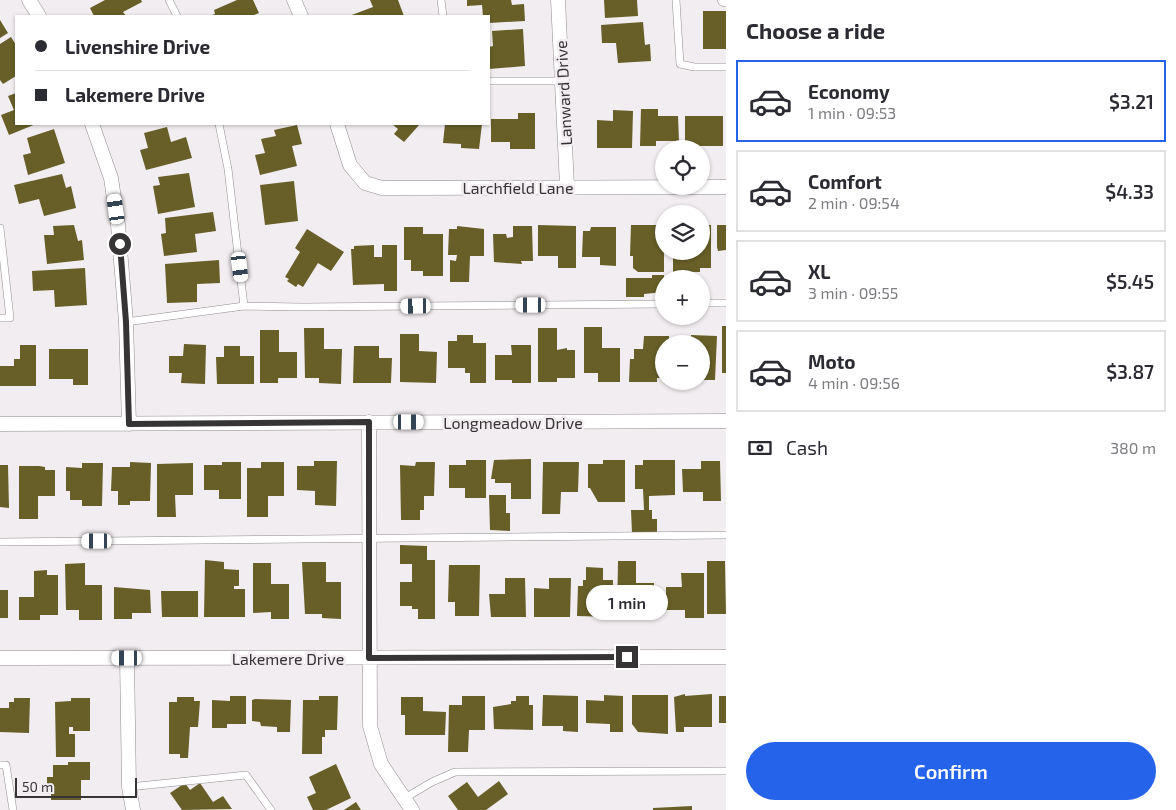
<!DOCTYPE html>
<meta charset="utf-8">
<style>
:root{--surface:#fff;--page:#f7f7f7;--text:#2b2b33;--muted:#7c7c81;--line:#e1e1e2;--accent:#2563eb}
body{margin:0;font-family:"Exo 2",sans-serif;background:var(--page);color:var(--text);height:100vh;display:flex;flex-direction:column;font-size:19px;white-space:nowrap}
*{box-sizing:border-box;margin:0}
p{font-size:16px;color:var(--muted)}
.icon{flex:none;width:28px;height:28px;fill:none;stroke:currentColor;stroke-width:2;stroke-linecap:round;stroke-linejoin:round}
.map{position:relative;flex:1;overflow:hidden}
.side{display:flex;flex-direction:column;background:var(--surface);width:450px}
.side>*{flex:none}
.guide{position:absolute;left:15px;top:15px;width:475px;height:110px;border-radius:0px;box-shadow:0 1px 4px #0004;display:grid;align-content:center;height:110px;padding:0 20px;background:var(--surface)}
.buttons{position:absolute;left:655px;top:140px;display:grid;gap:10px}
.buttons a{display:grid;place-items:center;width:55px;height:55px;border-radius:50%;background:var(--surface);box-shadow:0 1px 4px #0004;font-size:25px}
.scale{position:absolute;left:15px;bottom:12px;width:122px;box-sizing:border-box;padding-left:5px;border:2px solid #363435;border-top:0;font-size:14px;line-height:18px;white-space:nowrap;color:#363435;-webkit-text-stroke:4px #f2edf0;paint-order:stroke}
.end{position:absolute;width:22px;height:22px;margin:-11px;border:6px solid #363435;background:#fff;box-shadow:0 0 0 2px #fff}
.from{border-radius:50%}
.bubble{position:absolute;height:35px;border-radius:18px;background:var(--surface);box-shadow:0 1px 4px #0004;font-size:16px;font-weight:600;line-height:35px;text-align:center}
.car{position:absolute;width:15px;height:30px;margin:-15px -8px;border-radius:6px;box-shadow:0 0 4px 1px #0007;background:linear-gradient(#fff 24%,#345 0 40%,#fff 0 76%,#345 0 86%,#fff 0)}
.guide b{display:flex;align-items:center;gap:18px;height:48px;font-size:19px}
.guide b+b{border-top:1px solid var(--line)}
.guide i{width:12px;height:12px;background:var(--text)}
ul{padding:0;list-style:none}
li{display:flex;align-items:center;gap:15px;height:82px;margin:0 10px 8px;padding:0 10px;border:2px solid var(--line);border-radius:0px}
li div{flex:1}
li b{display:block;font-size:19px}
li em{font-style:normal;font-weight:600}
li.current{border-color:var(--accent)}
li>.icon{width:45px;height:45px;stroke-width:1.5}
h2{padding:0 20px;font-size:22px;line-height:60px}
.pay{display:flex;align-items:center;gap:12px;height:55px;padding:0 20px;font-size:19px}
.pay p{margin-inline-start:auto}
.cta{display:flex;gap:10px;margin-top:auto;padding:10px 20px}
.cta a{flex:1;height:58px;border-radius:30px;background:var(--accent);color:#fff;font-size:20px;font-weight:600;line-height:58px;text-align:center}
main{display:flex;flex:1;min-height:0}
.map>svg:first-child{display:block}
</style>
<main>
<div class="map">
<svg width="726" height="810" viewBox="0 0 726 810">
<rect width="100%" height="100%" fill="#f2edf0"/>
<path fill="#675f27" d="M105,0H141L142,2L123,12L126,16H94L90,8Z
M237,0H253L259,13L251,16H209L215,14L214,10Z
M370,0H398L404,16H349L373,7Z
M467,0H511L512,5L524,4L525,21L489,23V16H483L482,5L467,6Z
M604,0H637L638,16L605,18Z
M703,11H726V49H703Z
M0,20L8,33L0,38Z
M643,22L645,45L650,44L651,61L618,63L616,43H602L601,25Z
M523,29L525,66L489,69V47L493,46L492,31Z
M11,37L16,45V76L3,84L0,80V44Z
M16,93V124H36L9,135L1,115L14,110L8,96Z
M641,109H658V116H678L679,141H656V146H640Z
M613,110L633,111L632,148H597V120L613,121Z
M518,113H535V149H510V142H491V119H518Z
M685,116H723V146H685Z
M392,124H420L404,142L394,134L398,129Z
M445,124H482L479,149L461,148V144L443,143Z
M297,125L302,144L292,146L297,166L260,175L255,155L265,153L261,139L276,136L274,130Z
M167,127L171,142L186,137L192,158L146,170L140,150L148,148L144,133Z
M54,129L65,163L28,175L23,155L31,153L27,138Z
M189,173L195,207L158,214L153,186L160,185L158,177Z
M62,174L66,188L71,186L76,208L44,216L39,199L19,204L14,185Z
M294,181L298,221L265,225L260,185Z
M213,212L216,231L195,234L197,252L164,256L161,234L166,233L165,218Z
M74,225L78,241L82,240L84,260L47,264L44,235H54L53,226Z
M538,225L576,226V268H558V256H538Z
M631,225H664V272H638L633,268V256H630Z
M701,225H711V268H700V272H673V251H701Z
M717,225H726V250L718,251L717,247Z
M457,226L484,229V256H470L469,282H450V260L456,261L457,255H448L449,229H457Z
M513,226H532L533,261H521L522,264L494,262L493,234H506L507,238L513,237Z
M404,227H423V234H443V276H423V271H411V260H404Z
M591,227H616V266L600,265V257H582L583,231H590Z
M307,229L344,252L331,271L318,263L303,287L298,284L296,287L287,281L289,279L285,277L300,252L295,248Z
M374,245V257H382V245H397V291H384V284L353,285L351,249H354V246Z
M219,260L220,283L197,284V302L167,303L165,264Z
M85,268L87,305L55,307L54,290L33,291L32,271Z
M652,275H664V292L644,294V297H626V278H652Z
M722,326H726V373H722Z
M584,327H602V348H620V382H598V373H584Z
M304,328H324V349H342L341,384L319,383V378H305Z
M538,328H557V350L567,348V350H575V378H557V382H538Z
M260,330H279V352H297V378H278V383H260Z
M400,334H419V351L437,352L436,383L400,382Z
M457,335H473V343H486V383H470V373H465V368H448V341H457Z
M691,335L717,336L715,380H701V344H691Z
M644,336H669V344H664V378H657V382H629L630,359H634V349H643Z
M184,344L206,345L205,384L181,383L182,373H169V356H183Z
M20,345H36V386H0V366H14V359H20Z
M511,345H531V383H512V380H495V355H512Z
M224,346H240V356H254V384H217L216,357H224Z
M354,346H379V358H392L391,383H353Z
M49,349H88V385H73V379H49Z
M531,459V499H511V483H495V479H491L494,460Z
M466,460H486V498H465V488H449V465H466Z
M603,460H625V502H598L590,488H588V464H603Z
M643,460H675V495L649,496V510H652V519H657V532L632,533L631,510H644L643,489H635V465H643Z
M314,461H337L336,506L315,505V491L297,490V466H314Z
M701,461H720L721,501H703V492H683L682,469H701Z
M130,462L151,463L150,501H130V505H118V491H111L112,467H130Z
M222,462H241V499H219V490H204V465H222Z
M261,462H284V496H268V517H247V468H261Z
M416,462H435L434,496H424V510H420V520H401L400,465L415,466Z
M543,462H579L578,492H561L560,514H542Z
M82,463H103L102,506H82V500H70V491H66V467L82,468Z
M193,463V495H175L176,517H157V464Z
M0,465H8L9,508L0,507Z
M19,466H39L45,467V470H55V496H38V519H19Z
M489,495H506V513H510V531L490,530Z
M400,545L427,546V560H435V619H418V609H412V606H400V582H412V564H400Z
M205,560L224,562V569L239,570V586H234V589H245V617H204Z
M618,561H636V583H654V611H636V616H617Z
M707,561H725L726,614H707Z
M302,562H326V582H341V619L322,618V614H305Z
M85,563V585H102V620H79V610H66L65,564Z
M253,563H271V584H289V619H271V612L253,613Z
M449,565H480L479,616H455V602H448Z
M586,567L603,568V580H613L612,617L577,616L578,586H583V580H586Z
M47,570V575H58V615H40V620H19V597H34V571Z
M681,573H704V618H685V610H666V587H682Z
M505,578H525L526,617H491L489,594H505Z
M549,578H571L570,617H534V588L549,589Z
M114,587L150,590L151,613H132V619H114Z
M0,590H8V618H0Z
M161,591H198V617H162Z
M685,694V696L712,694V727H684V732H676L674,697Z
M543,695L578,696V732L563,731V726H542Z
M604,695L623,696V732H610V724L586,723V700L604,701Z
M632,695H668V734L638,732L632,724Z
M230,696H246V724H227V728H212V700L230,701Z
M319,696H338L337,730H325V737H322V754H302L303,700H319Z
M462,696H485V730H469L468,752H448L449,705H462Z
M516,696H529V705H533V730L494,729L493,707L511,704V701H516Z
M719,696H726V723H719Z
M177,697H194V701H200L198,727H190L188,758H180V754H169V702H177Z
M401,697H423V711L446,712L445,735H405V715H401Z
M14,698H30L29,733L0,732V708H9V702H14Z
M71,698H90V731H73V727H69V734H75V757H56L55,702L71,701Z
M255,699L291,700L290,732H277V727L261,726L260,722L252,721V700Z
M68,762H90V780H81V800H51V788H47V777H53V765H68Z
M336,764L351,798L326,810H313L307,797L316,793L309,777Z
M499,781L508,794L486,810H458L448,796L467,782L478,797Z
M185,783L190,790L200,783L213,802L223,796L232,809L182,810L170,793Z
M356,802L361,810H344Z
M692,806V810H653V808Z"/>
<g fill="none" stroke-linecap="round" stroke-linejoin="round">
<g stroke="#918c8f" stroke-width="8">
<path id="lane" d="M169,0L177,16
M441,0L443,16
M676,0L680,64L694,67H726
M721,0L722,2L726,3
M489,81H563
M0,228L10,318H0
M701,303H726
M244,306L302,307L664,304
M126,322L244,306L228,169L219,124
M0,542L726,535
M0,765H6L13,810
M129,787L246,775L271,810
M405,798L432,782L455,772L726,771"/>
</g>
<g stroke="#918c8f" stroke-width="15">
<path id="street" d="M29,0L39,16
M294,0L301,16
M558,0L567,186
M92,124L111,178L118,225L126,322L129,424
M337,124L350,165L365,183L382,188L726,187
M369,422L370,726L381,764L412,810
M0,424L726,421
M0,658L726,657
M127,658L129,787L133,810"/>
</g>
<use href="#lane" stroke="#fff" stroke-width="7"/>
<use href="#street" stroke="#fff" stroke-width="14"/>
</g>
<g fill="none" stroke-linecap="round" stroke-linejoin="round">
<path stroke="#363435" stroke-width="6" d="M120,244L126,322L129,424L369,422V658L627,657"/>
</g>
<g text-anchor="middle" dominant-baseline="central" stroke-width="5" stroke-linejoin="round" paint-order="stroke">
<g font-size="16" fill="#363435" stroke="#f2edf0">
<text transform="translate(563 93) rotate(-93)">Lanward Drive</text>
<text x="518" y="187">Larchfield Lane</text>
<text x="513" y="422">Longmeadow Drive</text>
<text x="288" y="658">Lakemere Drive</text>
</g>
</g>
</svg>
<div class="buttons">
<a><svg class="icon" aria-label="locate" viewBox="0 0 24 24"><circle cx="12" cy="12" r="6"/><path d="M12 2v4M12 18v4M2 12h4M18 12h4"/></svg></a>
<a><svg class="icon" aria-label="layers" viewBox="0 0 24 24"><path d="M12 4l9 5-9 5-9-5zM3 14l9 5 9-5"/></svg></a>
<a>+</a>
<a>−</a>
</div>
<div class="scale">50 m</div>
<i class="end from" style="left:120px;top:244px"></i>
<i class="end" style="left:627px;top:657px"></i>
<div class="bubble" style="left:586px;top:585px;width:82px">1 min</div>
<i class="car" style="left:116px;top:209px;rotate:352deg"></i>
<i class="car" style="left:240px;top:267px;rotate:173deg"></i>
<i class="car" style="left:531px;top:305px;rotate:270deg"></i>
<i class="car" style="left:416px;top:306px;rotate:269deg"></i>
<i class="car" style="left:409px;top:422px;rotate:90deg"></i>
<i class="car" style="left:97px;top:541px;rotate:270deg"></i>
<i class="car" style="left:127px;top:658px;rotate:270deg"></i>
<div class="guide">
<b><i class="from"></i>Livenshire Drive</b>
<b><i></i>Lakemere Drive</b>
</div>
</div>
<section class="side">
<h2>Choose a ride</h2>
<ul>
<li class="current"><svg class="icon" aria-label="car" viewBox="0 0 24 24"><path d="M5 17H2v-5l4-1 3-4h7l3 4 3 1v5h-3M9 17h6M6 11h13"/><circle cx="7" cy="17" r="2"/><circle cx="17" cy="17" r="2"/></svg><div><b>Economy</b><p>1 min · 09:53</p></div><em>$3.21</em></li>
<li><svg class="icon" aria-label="car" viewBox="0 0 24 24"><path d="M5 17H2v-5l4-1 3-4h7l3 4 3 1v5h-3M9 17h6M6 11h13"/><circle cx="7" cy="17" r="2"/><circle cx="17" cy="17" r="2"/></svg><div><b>Comfort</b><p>2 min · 09:54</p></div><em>$4.33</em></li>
<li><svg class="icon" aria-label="car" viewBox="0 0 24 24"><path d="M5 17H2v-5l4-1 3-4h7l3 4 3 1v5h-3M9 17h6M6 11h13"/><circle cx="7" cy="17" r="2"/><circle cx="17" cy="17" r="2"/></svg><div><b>XL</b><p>3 min · 09:55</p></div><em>$5.45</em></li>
<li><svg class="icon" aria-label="car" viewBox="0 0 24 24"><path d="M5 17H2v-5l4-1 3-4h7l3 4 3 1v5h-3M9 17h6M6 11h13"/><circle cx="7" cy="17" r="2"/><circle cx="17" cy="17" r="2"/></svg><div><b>Moto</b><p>4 min · 09:56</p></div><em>$3.87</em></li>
</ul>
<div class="pay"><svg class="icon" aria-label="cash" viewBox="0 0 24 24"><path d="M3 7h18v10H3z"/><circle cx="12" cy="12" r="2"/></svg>Cash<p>380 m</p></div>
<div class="cta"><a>Confirm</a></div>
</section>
</main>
